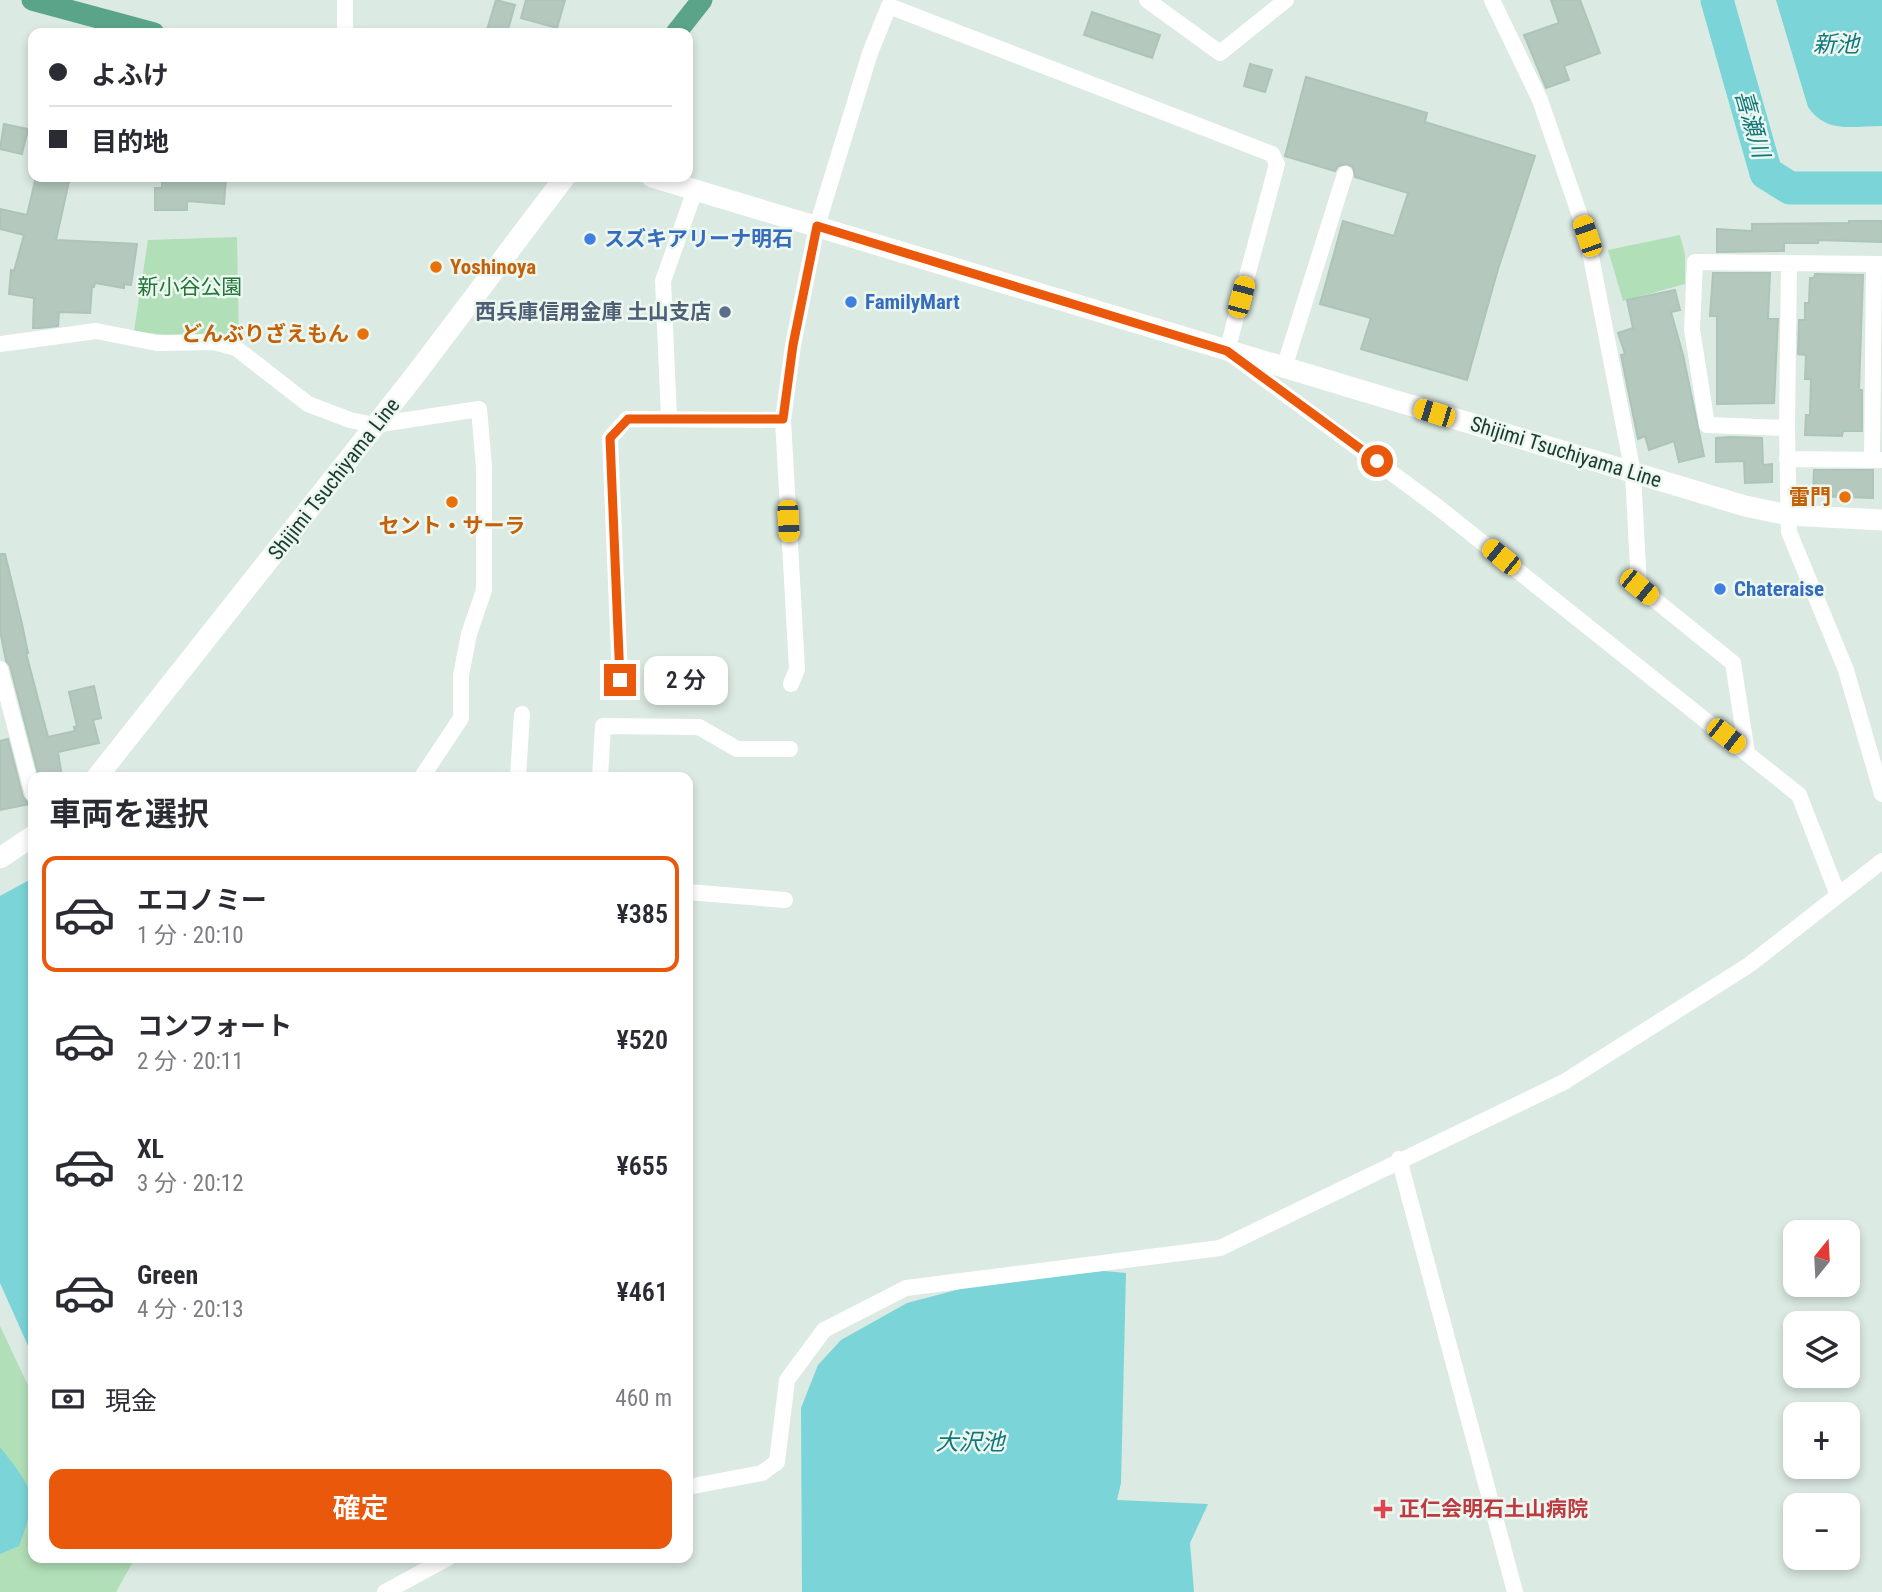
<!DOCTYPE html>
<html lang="ja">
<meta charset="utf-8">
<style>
:root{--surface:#fff;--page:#f2f2f3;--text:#2b2b33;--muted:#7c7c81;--line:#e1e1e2;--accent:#ea580c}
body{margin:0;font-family:"Roboto Condensed","Noto Sans JP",sans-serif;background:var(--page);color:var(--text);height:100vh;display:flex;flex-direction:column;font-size:26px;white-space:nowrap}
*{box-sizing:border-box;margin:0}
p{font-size:23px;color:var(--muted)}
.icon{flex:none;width:38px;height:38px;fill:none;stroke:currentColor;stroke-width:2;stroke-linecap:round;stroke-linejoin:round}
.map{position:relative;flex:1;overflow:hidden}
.drawer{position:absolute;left:28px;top:772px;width:665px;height:791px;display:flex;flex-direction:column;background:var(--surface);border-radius:14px;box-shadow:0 4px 10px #0003}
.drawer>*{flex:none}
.guide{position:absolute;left:28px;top:28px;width:665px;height:154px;border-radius:14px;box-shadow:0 4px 10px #0003;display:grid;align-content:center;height:154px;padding:0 21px;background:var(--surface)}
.needle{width:46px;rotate:18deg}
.tools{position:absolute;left:1783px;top:1220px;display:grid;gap:14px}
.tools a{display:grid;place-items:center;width:77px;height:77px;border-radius:14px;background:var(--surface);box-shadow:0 4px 10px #0003;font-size:35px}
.end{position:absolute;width:32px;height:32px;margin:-16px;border:9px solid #ea580c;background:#fff;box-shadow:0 0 0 4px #fff}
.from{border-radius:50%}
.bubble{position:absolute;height:49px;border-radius:14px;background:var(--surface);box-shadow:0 4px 10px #0003;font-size:23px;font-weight:600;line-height:49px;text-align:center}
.car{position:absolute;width:21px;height:42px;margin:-21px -10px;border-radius:9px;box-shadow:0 0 5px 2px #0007;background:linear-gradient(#f5c518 24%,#345 0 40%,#f5c518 0 76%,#345 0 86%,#f5c518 0)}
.guide b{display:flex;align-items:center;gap:24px;height:66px;font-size:26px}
.guide b+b{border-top:2px solid var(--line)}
.guide i{width:18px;height:18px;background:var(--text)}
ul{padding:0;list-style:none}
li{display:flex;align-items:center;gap:21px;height:116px;margin:0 14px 10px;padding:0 7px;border:4px solid transparent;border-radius:14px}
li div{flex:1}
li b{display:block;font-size:26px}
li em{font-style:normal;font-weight:600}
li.current{border-color:var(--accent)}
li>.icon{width:63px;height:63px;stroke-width:1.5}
h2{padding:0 21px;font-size:32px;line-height:84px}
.pay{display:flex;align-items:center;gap:18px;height:77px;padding:0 21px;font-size:26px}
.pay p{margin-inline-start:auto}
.cta{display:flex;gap:14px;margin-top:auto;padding:14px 21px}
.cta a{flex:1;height:80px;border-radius:14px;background:var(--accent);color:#fff;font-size:28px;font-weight:600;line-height:80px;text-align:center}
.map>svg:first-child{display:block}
</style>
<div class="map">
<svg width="1882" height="1592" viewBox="0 0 1882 1592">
<rect width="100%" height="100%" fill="#dbeae2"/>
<path fill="#b1dfb8" d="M1680,235L1685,255V284L1623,301L1608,250Z
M237,237L239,344L134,331L148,240Z
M0,1326L33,1396V1558H135L116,1592H0Z"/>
<path fill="#7bd4d7" d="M1776,0H1882V126C1852,126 1827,134 1808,107Z
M33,878V1357L0,1283V896Z
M1104,1271L1126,1273L1121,1483L1117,1500L1208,1504L1190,1543L1194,1592H802L801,1408L818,1365L841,1340L907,1303L983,1283Z
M0,1447C33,1490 39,1492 19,1546L0,1554Z"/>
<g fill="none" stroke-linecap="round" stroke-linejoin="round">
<path stroke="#7bd4d7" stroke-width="33" d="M1717,0L1766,173L1790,188H1882"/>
</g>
<path fill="#b4c8bd" stroke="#adc4b8" stroke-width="2" d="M496,0L515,5L507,33H486Z
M526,0H565L557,28L521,18Z
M1551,0H1580L1600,53L1564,66L1569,80L1546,88L1524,35L1559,23Z
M1092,12L1160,35L1152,58L1084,35Z
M1250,64L1272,70L1265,92L1244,86Z
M1306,77L1427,113L1425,122L1535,156L1498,269L1467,380L1361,349L1371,318L1320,304L1343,221L1394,236L1408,193L1355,177L1353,167L1347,164L1338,166L1335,171L1285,156Z
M4,124L28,129L22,154L0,149Z
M36,177H70L56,240L137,244L131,285L124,284V288L95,283L94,287H92L90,313L59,312L58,326L39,328H33L34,298L9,294L11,270L14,271L24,235L0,229V209L27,215Z
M162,177H226L224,204L187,201V210H155V188H162Z
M1849,221H1882V242L1818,240V243H1784V251L1717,252V229L1752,231V224L1849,223Z
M1713,273H1770L1768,319H1778L1774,403L1717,404V316H1710Z
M1815,274L1863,275L1859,390H1862V431H1843L1842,436L1805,435L1806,415H1810L1811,379H1805L1806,355L1798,354L1799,320H1805V303H1809L1810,278H1814Z
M1675,290L1680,310L1671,312L1683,355L1704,456L1679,462L1674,441L1649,450L1645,436L1638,439L1621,355L1625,354L1618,333L1633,328L1627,300Z
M1731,437L1762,438L1763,465L1772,464V482L1745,483L1744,461L1716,462V438Z
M1814,470H1873V498L1813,496Z
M0,554H5L22,624L28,653H26L48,737L75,731L74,727L77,726L69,692L94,686L101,718L93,720L99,743L58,752L62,777H39L10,666L6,661L0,630Z
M8,739L23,797L29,804L0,810V741Z"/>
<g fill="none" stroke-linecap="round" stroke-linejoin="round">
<path stroke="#fff" stroke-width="16" d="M345,0V33
M1147,0L1220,53L1286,0
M1492,0L1540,100L1587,236L1633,473L1639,587L1733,663L1747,753
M1789,263L1787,428L1789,532L1846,670L1882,794
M0,344L96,331L157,343L214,342L236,348L308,404L350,420L374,425L479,409L484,467V590L469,634L461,675V718L422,777
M1284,368L1345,174
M669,417L663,281L695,190
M1787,428L1707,425L1692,329L1695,262L1882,264
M1787,459L1882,460
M1872,460L1874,264
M0,669L33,794
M620,680L610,438L627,419L783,420
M791,684L797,669L783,420L793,345L817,226L870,53L889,6L1272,154L1277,164L1227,351L1439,508L1799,795L1838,895
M518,777L522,714
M600,777L603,726L699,727L737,749H790
M688,892L785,900
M1399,1159L1515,1592
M688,1487L762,1473L777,1462L787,1380L824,1330L906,1288L1220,1248L1564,1082L1749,965L1882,861
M385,1592L448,1558"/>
<path stroke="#fff" stroke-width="21" d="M652,177L1745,506L1788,515L1882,520
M97,777L412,379L565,177
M0,858L33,836"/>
<path stroke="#5aa589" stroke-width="21" d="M32,0L154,33
M676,33L702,0"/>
</g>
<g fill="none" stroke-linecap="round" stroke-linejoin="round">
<path stroke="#ea580c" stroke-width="9" d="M620,680L610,438L628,419H783L793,345L817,226L1227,351L1377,461"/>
</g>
<g fill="#3f7fe0" stroke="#ecf7f0" stroke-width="2.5">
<circle cx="590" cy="239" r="7"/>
<circle cx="851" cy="302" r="7"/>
<circle cx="1720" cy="589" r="7"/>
</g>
<g fill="#e8710a" stroke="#ecf7f0" stroke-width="2.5">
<circle cx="436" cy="267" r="7"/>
<circle cx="363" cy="334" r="7"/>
<circle cx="1845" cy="497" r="7"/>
<circle cx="452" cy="502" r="7"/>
</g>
<circle fill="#5c6f8a" stroke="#ecf7f0" stroke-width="2.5" cx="725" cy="312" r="7"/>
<path fill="#e0444e" stroke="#ecf7f0" stroke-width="2.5" d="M1379.5 1498.5h7v7h7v7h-7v7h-7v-7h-7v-7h7z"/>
<g text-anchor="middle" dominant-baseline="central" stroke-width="5" stroke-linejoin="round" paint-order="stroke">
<g font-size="21" font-weight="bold" fill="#366cbe" stroke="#ecf7f0" text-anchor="start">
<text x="604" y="239">スズキアリーナ明石</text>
<text x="865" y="302">FamilyMart</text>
<text x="1734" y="589">Chateraise</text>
</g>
<g font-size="21" font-weight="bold" fill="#c56008" stroke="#ecf7f0" text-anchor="end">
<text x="450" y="267" text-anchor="start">Yoshinoya</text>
<text x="349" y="334">どんぶりざえもん</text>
<text x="1831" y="497">雷門</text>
<text x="452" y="526" text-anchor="middle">セント・サーラ</text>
</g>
<g font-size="21" fill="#227639" stroke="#ecf7f0">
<text x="190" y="287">新小谷公園</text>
</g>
<g font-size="21" font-weight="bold" fill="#4e5e75" stroke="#ecf7f0" text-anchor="end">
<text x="711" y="312">西兵庫信用金庫 土山支店</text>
</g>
<g font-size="21" fill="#1c3b2f" stroke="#ecf7f0">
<text transform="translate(1566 452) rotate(17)">Shijimi Tsuchiyama Line</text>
<text transform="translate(334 479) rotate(-52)">Shijimi Tsuchiyama Line</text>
</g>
<g font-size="21" font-weight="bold" fill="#be3a42" stroke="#ecf7f0" text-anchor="start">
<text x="1399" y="1509">正仁会明石土山病院</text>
</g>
<g font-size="23" font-style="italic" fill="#10777c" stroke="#ecf7f0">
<text x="1836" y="44">新池</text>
<text transform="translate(1752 124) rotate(74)">喜瀬川</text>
<text x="970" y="1442">大沢池</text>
</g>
</g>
</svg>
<div class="tools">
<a><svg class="needle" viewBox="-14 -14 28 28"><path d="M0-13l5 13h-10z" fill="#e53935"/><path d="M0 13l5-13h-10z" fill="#7c7c81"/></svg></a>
<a><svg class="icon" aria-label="layers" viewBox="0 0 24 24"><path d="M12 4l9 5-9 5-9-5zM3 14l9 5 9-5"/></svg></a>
<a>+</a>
<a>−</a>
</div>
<i class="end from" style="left:1377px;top:461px"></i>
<i class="end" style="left:620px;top:680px"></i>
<div class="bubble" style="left:644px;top:656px;width:84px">2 分</div>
<i class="car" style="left:1587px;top:236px;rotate:341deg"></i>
<i class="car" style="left:1241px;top:297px;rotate:15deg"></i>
<i class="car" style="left:1434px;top:413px;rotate:287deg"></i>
<i class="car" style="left:788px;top:521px;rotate:177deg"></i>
<i class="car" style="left:1501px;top:557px;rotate:309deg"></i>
<i class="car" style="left:1639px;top:587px;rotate:129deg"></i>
<i class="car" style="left:1726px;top:736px;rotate:128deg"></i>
<div class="guide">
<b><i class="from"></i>よふけ</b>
<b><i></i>目的地</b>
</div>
<section class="drawer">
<h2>車両を選択</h2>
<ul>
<li class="current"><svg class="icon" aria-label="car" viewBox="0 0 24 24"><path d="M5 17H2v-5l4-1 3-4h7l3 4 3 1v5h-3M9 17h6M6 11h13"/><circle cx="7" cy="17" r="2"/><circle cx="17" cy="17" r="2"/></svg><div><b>エコノミー</b><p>1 分 · 20:10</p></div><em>¥385</em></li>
<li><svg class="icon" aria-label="car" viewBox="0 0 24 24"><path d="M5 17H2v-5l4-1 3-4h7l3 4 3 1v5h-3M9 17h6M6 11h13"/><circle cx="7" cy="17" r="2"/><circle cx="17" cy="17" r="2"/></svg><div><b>コンフォート</b><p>2 分 · 20:11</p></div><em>¥520</em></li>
<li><svg class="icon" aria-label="car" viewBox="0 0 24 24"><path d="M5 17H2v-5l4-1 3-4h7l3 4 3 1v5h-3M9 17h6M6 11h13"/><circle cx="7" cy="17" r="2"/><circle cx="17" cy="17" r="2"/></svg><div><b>XL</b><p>3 分 · 20:12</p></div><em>¥655</em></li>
<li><svg class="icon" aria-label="car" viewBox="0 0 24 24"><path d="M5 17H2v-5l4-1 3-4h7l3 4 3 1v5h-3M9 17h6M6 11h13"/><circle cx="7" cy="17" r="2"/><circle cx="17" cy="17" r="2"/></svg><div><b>Green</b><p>4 分 · 20:13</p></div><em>¥461</em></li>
</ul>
<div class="pay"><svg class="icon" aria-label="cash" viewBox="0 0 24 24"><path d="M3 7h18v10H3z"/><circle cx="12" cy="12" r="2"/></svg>現金<p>460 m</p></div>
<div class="cta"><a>確定</a></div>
</section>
</div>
